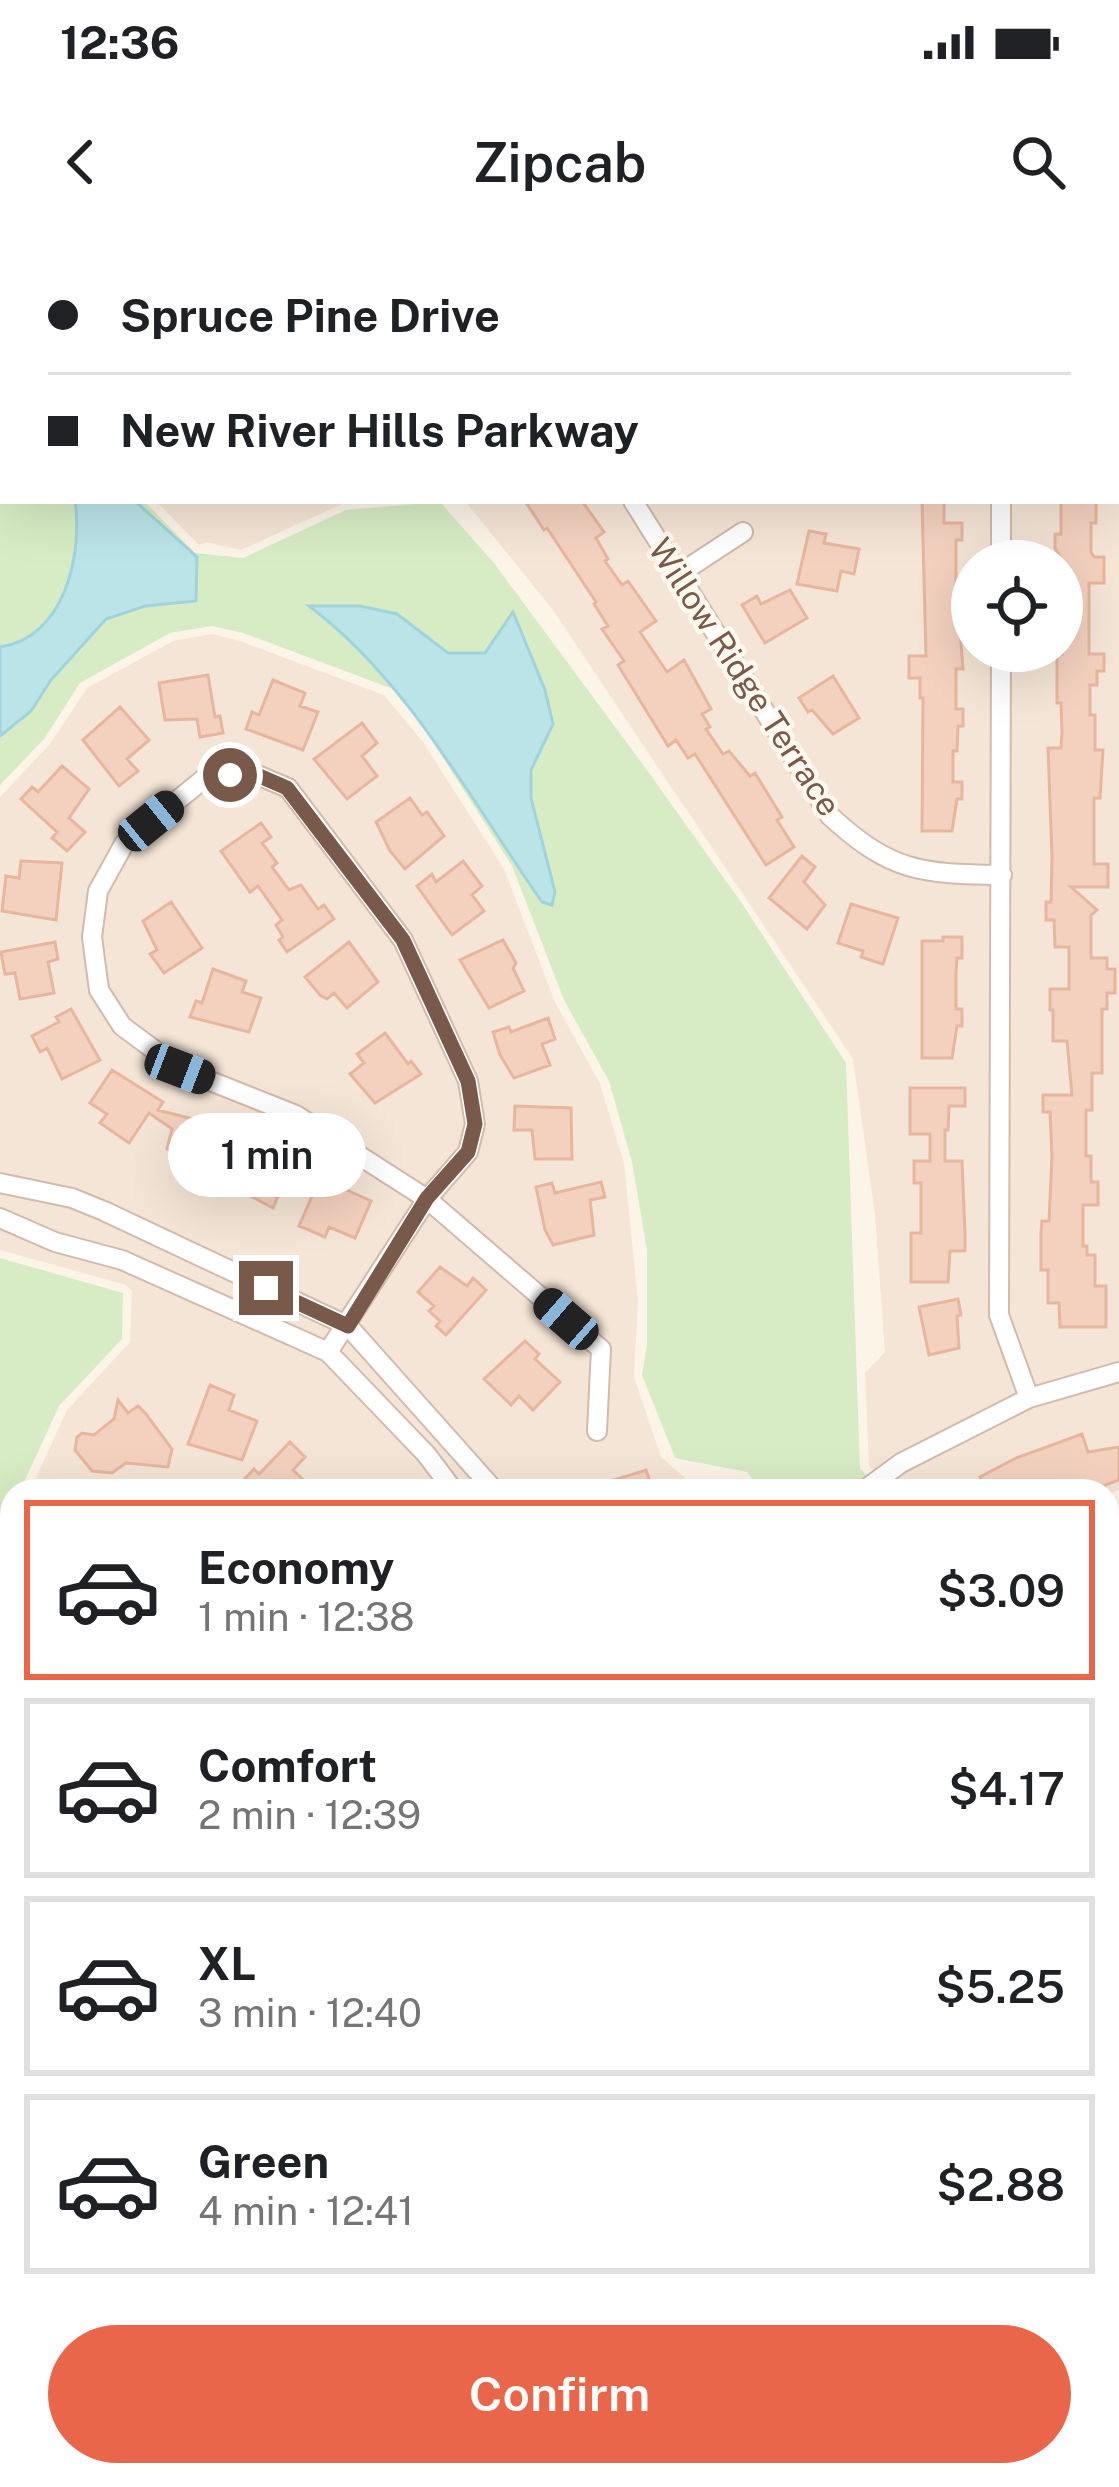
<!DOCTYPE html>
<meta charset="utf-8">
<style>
:root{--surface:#fff;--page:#f6f6f6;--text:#202124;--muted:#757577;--line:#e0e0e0;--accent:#ea664a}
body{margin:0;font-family:"Public Sans",sans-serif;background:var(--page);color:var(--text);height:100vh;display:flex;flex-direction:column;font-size:45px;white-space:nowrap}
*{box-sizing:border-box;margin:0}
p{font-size:39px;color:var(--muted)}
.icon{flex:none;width:66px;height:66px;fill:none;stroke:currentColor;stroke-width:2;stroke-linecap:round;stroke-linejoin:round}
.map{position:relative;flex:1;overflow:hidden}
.details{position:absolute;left:0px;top:1239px;width:1119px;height:1008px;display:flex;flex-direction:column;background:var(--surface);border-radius:36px 36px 0 0;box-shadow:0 12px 48px #0002}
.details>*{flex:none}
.hud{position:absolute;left:0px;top:0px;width:1119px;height:264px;box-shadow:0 12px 48px #0002;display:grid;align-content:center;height:264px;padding:0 48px;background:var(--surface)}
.tools{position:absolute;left:951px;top:300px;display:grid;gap:24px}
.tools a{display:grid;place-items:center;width:132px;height:132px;border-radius:50%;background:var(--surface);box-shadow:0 12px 48px #0002;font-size:60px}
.end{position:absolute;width:54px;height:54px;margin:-27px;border:15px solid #79594a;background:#fff;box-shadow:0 0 0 6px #fff}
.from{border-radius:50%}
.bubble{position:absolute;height:84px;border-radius:42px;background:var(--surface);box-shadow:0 12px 48px #0002;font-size:39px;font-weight:600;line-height:84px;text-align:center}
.car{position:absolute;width:36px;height:72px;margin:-36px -18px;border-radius:15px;box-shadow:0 0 9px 3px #0007;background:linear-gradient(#222 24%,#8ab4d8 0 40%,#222 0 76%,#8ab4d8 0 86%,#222 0)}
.hud b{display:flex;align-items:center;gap:42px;height:114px;font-size:45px}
.hud b+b{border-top:3px solid var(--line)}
.hud i{width:30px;height:30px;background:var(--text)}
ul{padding:21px 0 0;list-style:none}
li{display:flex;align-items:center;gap:36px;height:180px;margin:0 24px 18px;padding:0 24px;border:6px solid var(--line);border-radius:0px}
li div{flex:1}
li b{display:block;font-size:45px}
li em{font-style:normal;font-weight:600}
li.selected{border-color:var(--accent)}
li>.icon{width:108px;height:108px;stroke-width:1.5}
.cta{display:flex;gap:24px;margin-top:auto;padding:24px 48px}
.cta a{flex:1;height:138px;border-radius:72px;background:var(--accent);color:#fff;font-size:48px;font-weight:600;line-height:138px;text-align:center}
.status{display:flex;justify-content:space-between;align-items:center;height:84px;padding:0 60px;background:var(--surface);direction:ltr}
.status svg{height:33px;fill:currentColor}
header{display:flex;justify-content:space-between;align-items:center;height:156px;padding:0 48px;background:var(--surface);font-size:54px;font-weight:600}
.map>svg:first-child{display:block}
</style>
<div class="status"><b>12:36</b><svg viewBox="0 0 49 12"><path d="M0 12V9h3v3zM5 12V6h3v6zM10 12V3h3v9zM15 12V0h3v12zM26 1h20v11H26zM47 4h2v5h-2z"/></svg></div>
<header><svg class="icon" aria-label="back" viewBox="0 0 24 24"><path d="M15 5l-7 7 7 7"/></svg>Zipcab<svg class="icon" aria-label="search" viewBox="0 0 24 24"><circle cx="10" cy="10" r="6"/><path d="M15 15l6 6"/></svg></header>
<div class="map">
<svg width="1119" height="2247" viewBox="0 0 1119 2247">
<rect width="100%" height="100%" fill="#fdf4e8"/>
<path fill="#f5e5d6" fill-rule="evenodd" d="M0,0H1119V1250L1107,1255V1251H896L869,1226L865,1133L885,1112L875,975L853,819L553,370L465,261H1116V3H3L0,178ZM972,321H1062V411H972Z
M156,261H360L342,264L241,310L206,302L199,305Z
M212,394L240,401L384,455L423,502L504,629L555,762L600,844L624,923L638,1061L634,1137L661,1217L700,1251H30L67,1170L130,1102L132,1051L126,1045L0,1010V557L50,504L87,448L173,401Z
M1107,1518L1119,1527V2247H1062L1035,2235H1107Z
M0,2045L12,2064V2193L6,2205L0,2196Z"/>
<path fill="#d7ecc5" d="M0,200L3,261H144L195,313L243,318L346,270L440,262L494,323L647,530L743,665L846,823L860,1229L884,1251H761L747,1232L675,1218L642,1135L647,1105V1010L632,922L609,841L564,760L512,626L401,452L243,393L212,386L170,393L80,443L44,499L0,545Z
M0,1018L123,1053L122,1099L59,1166L20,1251H12V1270L4,1287L12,1323V2048L0,2036Z
M1119,1279V1476L1107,1474V1281Z
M12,2213V2235H1018L1040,2247H1L0,2233Z"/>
<path fill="#bbe4e8" stroke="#a1d4da" stroke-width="3" d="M75,261H135L197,317L196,361L145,366L106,379L51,440L31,471L0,496V407C64,398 83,316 75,261Z
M309,366H360L397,374L448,413H485L513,372L545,450L553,484L531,530V558L555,652L552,665L542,662C471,561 409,441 309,366Z"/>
<path fill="#f4d1bf" stroke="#e7b69e" stroke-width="3" d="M525,261H582L604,292L596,298L608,319L605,321L622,345L628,341L656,381L640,392L667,432L684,420L711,469L702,474L710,487L706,489L723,514L729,511L750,536L755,533L782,577L777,580L794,607L766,625L695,514L688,518L676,500L668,506L618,425L624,421L602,389L608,386L594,364L596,362L547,288L544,290Z
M922,261H944V283H962V300H956V347H966V364H961L959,378L963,429H956V469H963V486H958L957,511H953V542H962V559H957L952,591H922L923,458H920V438H909V416H926Z
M1061,261H1096V283H1091V312L1094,317H1104V343H1089V414H1104V431H1097V445H1090V475H1095V510H1103L1100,558H1094V624H1108V647H1071L1097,670L1091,675V718H1107V729H1115V753H1107V769H1102V833H1092V870H1086V916H1091V942H1098V965H1083V1006H1087V1015H1095V1046H1106V1087H1060L1059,1063H1048V1030H1041V992L1042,981H1049L1052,916L1050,872H1043V855H1072L1067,801H1053V770H1050V749H1069V707H1055L1054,680H1046V662H1051L1052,617L1048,508H1061L1062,493L1061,463H1057V414H1062V321L1055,308V294H1061Z
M809,291L826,294L824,303L859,309L854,334L841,331L837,351L797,344Z
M790,350L807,378L765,403L742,365L757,356L761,364Z
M208,435L215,477L220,476L223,493L200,497L197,479L165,480L159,443Z
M833,436L859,478L833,494L812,470L808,472L799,458Z
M273,440L305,453L300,466L318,472L303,510L246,489L252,472L259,475Z
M120,467L149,500L127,519L138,531L119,546L83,500Z
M362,483L377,503L362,516L377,536L347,559L314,519Z
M62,526L89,549L69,578L85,592L67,611L52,598L57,592L21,559L32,547L38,552Z
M410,558L422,575L427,572L444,596L405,629L390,611L376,582Z
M261,583L271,597L262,603L277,623L272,627L289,650L301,645L318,669L324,665L334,679L287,712L279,700L283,697L276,685L282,680L258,646L250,652L221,611Z
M802,616L815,627L804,642L825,665L807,689L769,658Z
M21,621L62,623L56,680L2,671L6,636L19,638Z
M463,621L482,646L472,655L484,671L452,695L417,646L432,634L436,642Z
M171,662L202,708L164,733L150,714L157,710L143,681Z
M851,664L898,678L883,724L861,717L863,711L838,703Z
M943,697H962V718H957L956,732V769H962V786H957L952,818H922V701H943Z
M503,700L516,723L513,728L524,751L489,768L460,720Z
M55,702L58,719L48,722L54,753L20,759L15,733L5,734L1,712Z
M349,702L378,742L347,768L334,753L327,759L320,755L305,737Z
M213,729L246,741L242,752L261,758L249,792L190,777L196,761L202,763Z
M71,769L100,820L62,839L47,808L40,812L32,796L59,782L56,777Z
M548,778L555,799L542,804L550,825L514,838L500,815L493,792L509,787L511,792Z
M385,793L408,824L411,821L421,834L375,863L350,834L364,823L357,814Z
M112,830L163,862L158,870L208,883L210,877L232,885L218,939L188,933L193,916L167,909L172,889L149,873L129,903L100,883L107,874L90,863Z
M910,848H965V866H949L948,890H945V921H962L965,993V1011H950L948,1042H911V993H921V943H914V921H930V894H910Z
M515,866L571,868L572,919H535L532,890H514Z
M258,892L274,901L265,917L289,930L273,968L230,945Z
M320,938L371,961L355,998L329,987L325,997L299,986Z
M601,942L605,957L590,960L594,995L553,1005L545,990L536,947L552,943L555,953Z
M440,1027L467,1046L473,1038L486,1050L446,1095L436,1086L440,1081L429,1071L434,1066L418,1052Z
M958,1059L961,1075L957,1076L959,1108L929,1115L919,1067Z
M525,1101L539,1114L535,1119L560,1142L533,1170L519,1156L511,1165L484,1139Z
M210,1145L234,1155L229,1170L257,1181L242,1220L188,1204Z
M118,1160L128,1173L138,1166L146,1174L172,1209L168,1227L126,1223L112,1233L92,1231L75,1210L77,1197L82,1193L94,1195L114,1179Z
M1082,1194L1088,1212L1119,1207V1240L1090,1251H985L980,1237L1016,1218Z
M290,1202L305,1217L293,1230L315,1251H251L242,1242L254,1229L259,1234Z
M646,1230L653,1251H589L588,1248Z"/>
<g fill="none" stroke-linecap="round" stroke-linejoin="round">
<g stroke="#d0bbac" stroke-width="22">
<path id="minor" d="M0,53H3
M633,261L830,576C891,632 921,634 1002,635
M1001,261V321
M679,334L743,292
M1001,411L999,1075L1029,1158
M255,534L288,548L403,700L468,841L475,884L468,912L427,959L296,875L180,829L122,786L99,750L92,697L98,651L124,604L206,537Z
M0,943L72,958L104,971L348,1086L495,1251
M0,978L55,1002L122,1020L328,1112L426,1214L454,1251
M328,1112L427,959L601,1109L597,1191
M863,1251L901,1223L1029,1158L1119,1132
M1107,1709L1119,1718
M0,1726L12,1733
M1107,1907L1116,1892
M1107,1938L1119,1943
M1107,2133L1119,2138
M0,2172L12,2156
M351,2235L364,2247"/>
</g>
<use href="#minor" stroke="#fff" stroke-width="18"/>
</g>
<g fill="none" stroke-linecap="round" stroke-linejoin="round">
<path stroke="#79594a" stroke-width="15" d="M230,535L255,534L287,548L403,700L468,841L475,884L468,912L427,958L348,1086L266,1048"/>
</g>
<g text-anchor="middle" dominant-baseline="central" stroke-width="9" stroke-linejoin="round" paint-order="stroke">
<g font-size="33" fill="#79594a" stroke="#fff8ef">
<text transform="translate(745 437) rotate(57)">Willow Ridge Terrace</text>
</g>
</g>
</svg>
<div class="tools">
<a><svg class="icon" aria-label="locate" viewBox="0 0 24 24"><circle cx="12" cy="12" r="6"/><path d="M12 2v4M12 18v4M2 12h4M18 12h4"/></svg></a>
</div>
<i class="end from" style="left:230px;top:535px"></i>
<i class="end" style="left:266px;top:1048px"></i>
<div class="bubble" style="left:168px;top:873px;width:198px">1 min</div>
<i class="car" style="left:151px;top:581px;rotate:51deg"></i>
<i class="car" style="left:180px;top:829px;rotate:111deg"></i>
<i class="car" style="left:566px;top:1079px;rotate:311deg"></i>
<div class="hud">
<b><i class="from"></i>Spruce Pine Drive</b>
<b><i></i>New River Hills Parkway</b>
</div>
<section class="details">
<ul>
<li class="selected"><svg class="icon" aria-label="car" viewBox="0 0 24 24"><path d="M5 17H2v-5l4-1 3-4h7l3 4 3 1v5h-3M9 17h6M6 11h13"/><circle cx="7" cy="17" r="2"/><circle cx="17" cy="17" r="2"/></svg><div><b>Economy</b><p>1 min · 12:38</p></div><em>$3.09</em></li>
<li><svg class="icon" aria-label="car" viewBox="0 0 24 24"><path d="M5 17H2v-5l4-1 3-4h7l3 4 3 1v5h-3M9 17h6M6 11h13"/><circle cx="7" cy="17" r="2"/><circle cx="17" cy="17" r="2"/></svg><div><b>Comfort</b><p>2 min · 12:39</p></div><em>$4.17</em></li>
<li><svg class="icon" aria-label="car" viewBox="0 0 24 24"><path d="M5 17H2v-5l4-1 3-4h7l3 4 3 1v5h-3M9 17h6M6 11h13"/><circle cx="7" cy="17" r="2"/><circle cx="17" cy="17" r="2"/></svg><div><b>XL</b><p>3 min · 12:40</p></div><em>$5.25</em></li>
<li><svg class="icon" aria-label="car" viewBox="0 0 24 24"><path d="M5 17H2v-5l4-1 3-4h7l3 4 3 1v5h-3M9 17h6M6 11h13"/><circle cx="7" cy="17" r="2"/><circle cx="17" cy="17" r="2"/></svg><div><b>Green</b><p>4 min · 12:41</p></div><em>$2.88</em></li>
</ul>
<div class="cta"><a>Confirm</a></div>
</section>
</div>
